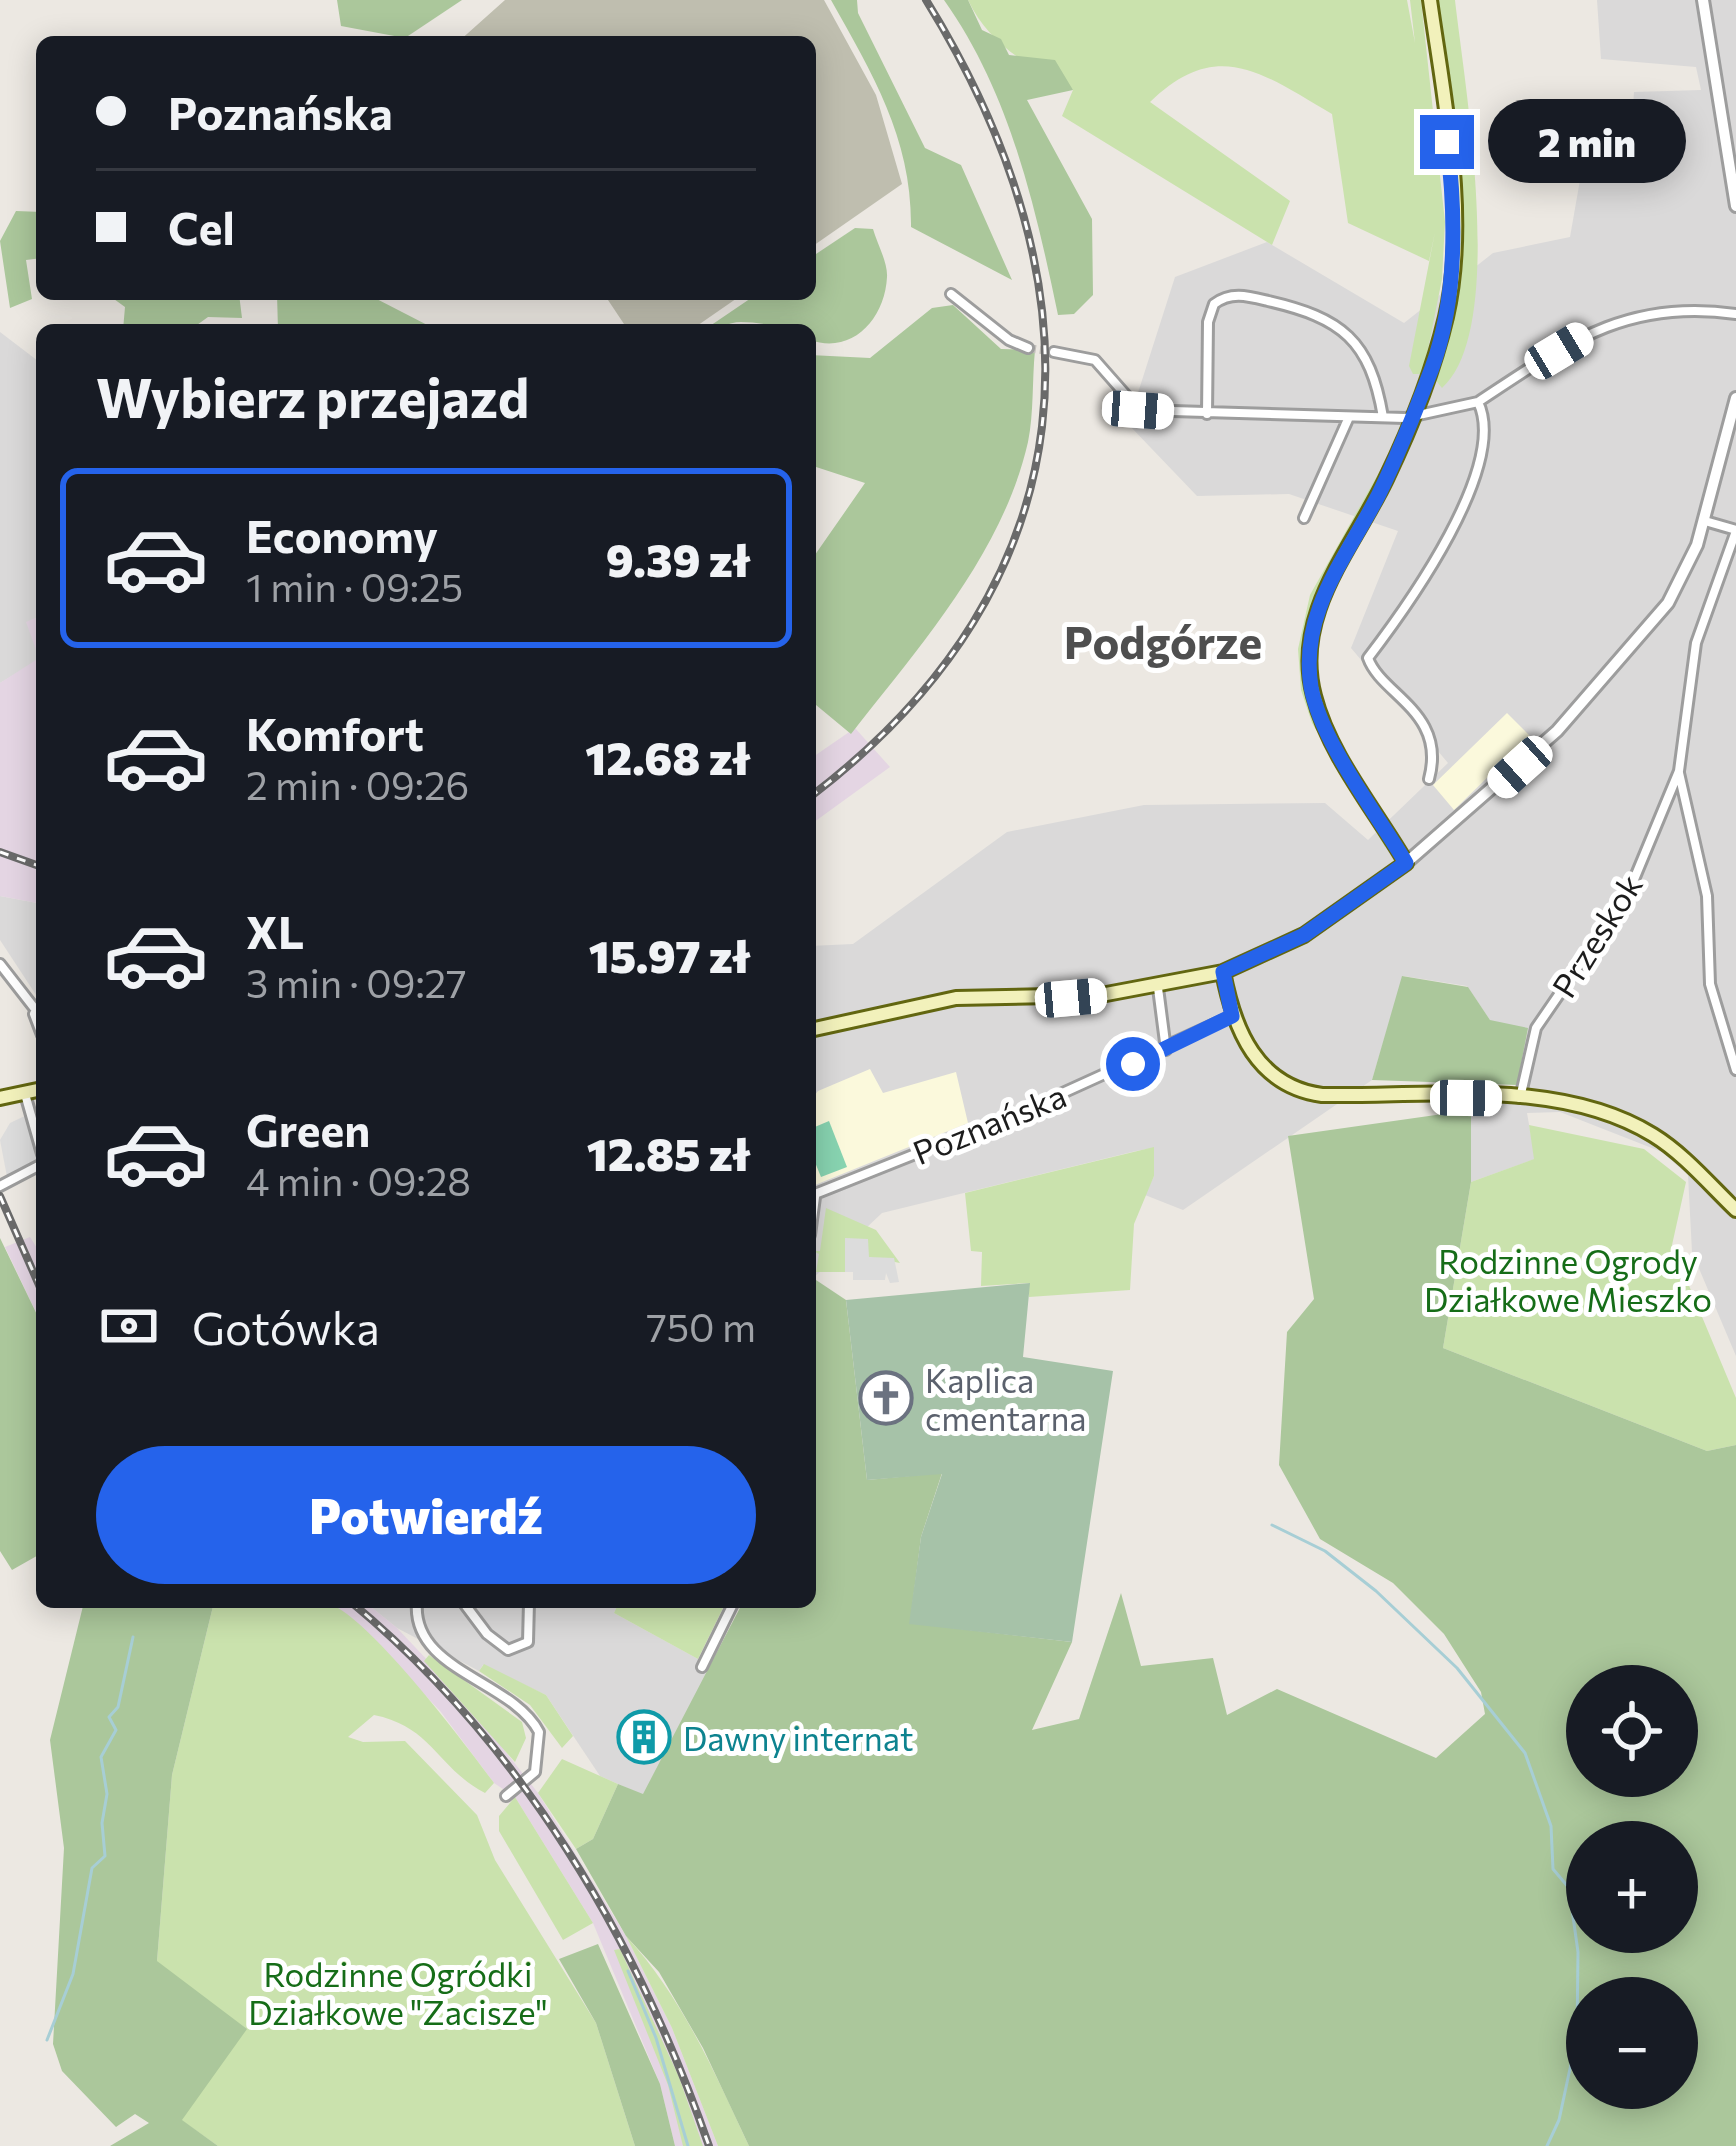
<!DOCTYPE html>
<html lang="pl">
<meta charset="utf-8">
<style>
:root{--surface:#171b24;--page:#20242c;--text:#f1f3f6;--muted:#9ea1a6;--line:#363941;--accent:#2563eb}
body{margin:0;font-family:Commissioner,sans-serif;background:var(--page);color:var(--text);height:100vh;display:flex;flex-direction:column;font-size:45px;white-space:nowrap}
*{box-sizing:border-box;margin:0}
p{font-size:39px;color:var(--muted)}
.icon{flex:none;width:66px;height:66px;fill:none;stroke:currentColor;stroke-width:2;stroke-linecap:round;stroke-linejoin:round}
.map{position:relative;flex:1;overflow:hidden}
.panel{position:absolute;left:36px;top:324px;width:780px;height:1284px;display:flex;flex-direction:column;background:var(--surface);border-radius:18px;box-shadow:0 6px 30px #0003}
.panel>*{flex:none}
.hud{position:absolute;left:36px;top:36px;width:780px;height:264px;border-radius:18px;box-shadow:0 6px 30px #0003;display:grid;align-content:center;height:264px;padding:0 60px;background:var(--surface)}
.controls{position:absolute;left:1566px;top:1665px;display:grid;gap:24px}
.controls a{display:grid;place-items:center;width:132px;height:132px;border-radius:50%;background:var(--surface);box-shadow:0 6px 30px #0003;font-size:60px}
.end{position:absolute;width:54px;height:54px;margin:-27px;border:15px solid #2563eb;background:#fff;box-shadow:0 0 0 6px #fff}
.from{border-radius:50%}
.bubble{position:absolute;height:84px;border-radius:42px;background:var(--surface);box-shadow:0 6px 30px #0003;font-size:39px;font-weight:800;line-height:84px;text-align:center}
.car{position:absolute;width:36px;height:72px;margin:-36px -18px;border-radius:15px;box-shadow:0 0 9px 3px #0007;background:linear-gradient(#fff 24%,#345 0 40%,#fff 0 76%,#345 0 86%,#fff 0)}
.hud b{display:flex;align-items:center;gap:42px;height:114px;font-size:45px}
.hud b+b{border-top:3px solid var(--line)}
.hud i{width:30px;height:30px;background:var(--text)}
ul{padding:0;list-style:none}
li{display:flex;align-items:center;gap:36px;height:180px;margin:0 24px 18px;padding:0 36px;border:6px solid transparent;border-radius:18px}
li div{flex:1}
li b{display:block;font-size:45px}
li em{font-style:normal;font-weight:800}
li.current{border-color:var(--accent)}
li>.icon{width:108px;height:108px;stroke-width:1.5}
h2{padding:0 60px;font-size:54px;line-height:144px}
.pay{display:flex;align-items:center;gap:30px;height:132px;padding:0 60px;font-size:45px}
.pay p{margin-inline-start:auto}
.action{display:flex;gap:24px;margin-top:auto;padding:24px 60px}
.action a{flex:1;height:138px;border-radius:72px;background:var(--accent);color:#fff;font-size:48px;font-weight:800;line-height:138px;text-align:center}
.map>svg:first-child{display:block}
</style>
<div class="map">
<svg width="1736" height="2146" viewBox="0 0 1736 2146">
<rect width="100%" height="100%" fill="#ece8e2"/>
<path fill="#dad9d9" d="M1597,0H1736V1356L1692,1252L1688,1175L1662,1152L1560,1112L1527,1113L1535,1159L1471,1182V1110L1517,1085L1490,1020L1467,986L1403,976L1372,1080L1183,1210L1145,1195L1154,1176V1148L1136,1151L882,1213L810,1281V946L853,944L1007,832L1144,805L1325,803L1368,840L1448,763L1351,648L1398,531L1289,494L1197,496L1128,424L1175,277L1267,242L1404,323L1493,253L1570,237L1580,180L1628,182L1634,92L1701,90L1696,67L1601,59Z
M0,332L42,364V627L35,618L41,659L0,683Z
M0,896L42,904V1004L0,940Z
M365,1602H619L614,1613L711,1666L643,1795L600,1776L546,1695L483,1665L479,1671L397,1628Z"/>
<path fill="#e4d5e3" d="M35,618L42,627V904L0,896V683L39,658L26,622Z
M855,728L890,767L810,825V759Z
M30,1237L42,1256V1325L5,1247Z
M328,1602H365L397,1628L466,1701L538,1793L626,1936L672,2028L718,2146H675L660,2084L593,1923L515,1797L494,1783L441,1712L374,1641Z"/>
<path fill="#fbf9dc" d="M1507,713L1530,736L1454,810L1433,785Z
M870,1069L883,1093L956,1072L968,1123L810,1187V1101L818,1091Z"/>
<path fill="#bfbeaf" d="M505,0H824L876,95L902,184L810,248V42H458Z
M604,294H743L691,330H628Z"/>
<path fill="#cae2ad" d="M968,0H1407L1415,43L1410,0H1421L1445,222L1442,279L1423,374H1413L1409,366L1435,232L1429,261L1348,223L1332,114C1263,74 1218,36 1150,102L1290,201L1272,245L1062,116L1073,90C1028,65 990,46 968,0Z
M1435,0H1455C1464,82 1508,329 1442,388L1434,378L1457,275Z
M1396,442C1342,559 1260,631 1338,762C1351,783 1387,827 1385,847L1312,723L1301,690L1298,649L1310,595Z
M1529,1125L1644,1149L1686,1182L1672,1245L1736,1398V1445L1707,1451L1443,1348L1471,1182L1534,1159Z
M1154,1147V1176L1134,1224L1130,1290L1029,1297V1283L981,1286L982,1252L971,1251L965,1193Z
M826,1208L876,1230L900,1263L868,1257L846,1238L845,1272H816L819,1254L813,1251H820Z
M214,1602C247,1602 292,1594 325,1602C366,1612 466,1745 494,1783L485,1793C437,1768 433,1727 374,1715L348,1737L363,1742L405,1741L477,1815L495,1860L596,2023L635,2146H218L181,2120L157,1961L172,1775Z
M619,1602H726L698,1659L614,1613Z
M429,1655L522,1722L526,1738L515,1762L424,1661Z
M484,1664L546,1695L573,1736L562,1748L530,1705L479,1671Z
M562,1759L618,1784L593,1839L576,1849L538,1793Z
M515,1797L593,1923L563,1940L499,1831V1816Z
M626,1936C682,1997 714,2071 749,2146H718L672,2028Z
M620,1949L679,2077L703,2146H683L668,2085L614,1950Z"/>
<path fill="#abc79b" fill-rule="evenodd" d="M337,0H462L405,38L341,26Z
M831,0H857L858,13L925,148L961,165L1012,280L911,227C912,139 873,75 831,0Z
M944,0H968L982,30L1001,39L1009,55L1055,60L1073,90L1027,100L1092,219L1093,295L1074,314L1058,315C1035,205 1010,93 944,0Z
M16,211L42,212V258L26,260L32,299L10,308L0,241Z
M855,228L873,229C877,243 888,263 887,277C885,319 852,355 810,340V330C786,330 765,322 741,322C728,322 718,330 704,330L757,294H810V258Z
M107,294H239L242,318L208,317L190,330H123L125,307Z
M277,294H367L437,330H278Z
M953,305L1001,349L1035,350C1032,380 1034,413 1028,442C1003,553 919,647 851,734L810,700V562L865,483L810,465V355L870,358L932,308Z
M1402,976L1468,987L1490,1020L1528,1028L1517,1085L1372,1080Z
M1471,1110V1182L1443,1348L1707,1451L1736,1445V2146H749L703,2048L659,1972L626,1936L576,1849L593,1839L618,1784L643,1794L743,1602H810V1281L813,1278L846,1300L867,1480L942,1473L921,1537L910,1623L1072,1642L1032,1730L1079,1719L1121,1593L1141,1666L1213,1658L1227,1715L1277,1689L1436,1758L1485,1714L1481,1692L1444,1634L1393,1583L1320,1539L1279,1465L1287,1332L1314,1299L1288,1136ZM1587,1686H1677V1776H1587ZM1587,1842H1677V1932H1587ZM1587,1998H1677V2088H1587Z
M0,1238L42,1325V1553L12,1570L0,1551Z
M84,1602H214L172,1775L157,1961L247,2029L182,2120L218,2146H110L149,2123L135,2114L116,2127L62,2071L53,2044L64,1848L50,1740Z
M598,1944L660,2084L675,2146H635L596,2023L559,1959Z"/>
<path fill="#a6c2a8" d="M1030,1283L1023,1357L1113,1371L1072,1642L909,1624L921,1537L942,1474L867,1480L846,1300Z"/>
<path fill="#88d4b1" d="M829,1121L847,1167L821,1177L810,1150V1129Z"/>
<path fill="#dcdcdc" d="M31,1113L42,1164L8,1182L0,1140L10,1123Z
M845,1238L868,1239L869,1257L894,1258L899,1282L890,1283L886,1273L885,1280H853V1272H845Z"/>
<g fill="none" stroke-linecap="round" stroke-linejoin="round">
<path stroke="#a7ced5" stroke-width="3" d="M1272,1525L1325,1551L1376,1591L1457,1668L1525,1753L1551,1826L1553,1869L1569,1888L1578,1952L1577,2036L1559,2120L1547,2146
M628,1971L656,2038L688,2146
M47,2040L73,1974L92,1868L105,1856L102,1823L107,1794L101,1757L116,1730L109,1717L118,1707L133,1637"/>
<path stroke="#c2bfba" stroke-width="8" stroke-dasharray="8 4" stroke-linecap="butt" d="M1028,348L1054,352"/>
<g stroke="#9d9d9d" stroke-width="14">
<path id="minor" d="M951,294L1009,340L1028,348
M1054,352L1095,360L1139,410L1405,418L1478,402
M1207,414L1208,322L1214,304C1231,291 1248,296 1268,301C1342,318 1370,340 1383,417
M1304,518L1349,417
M1705,521L1736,530
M1679,773L1707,896L1710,984L1736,1070
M1429,779C1447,712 1381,695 1368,658C1407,607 1509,466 1478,402C1566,344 1626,298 1736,314
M0,964L42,1018
M1158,988L1166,1050
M34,1014L42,1035
M25,1094L42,1154
M1520,1098L1536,1028L1628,894L1679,771L1696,643L1736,531
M0,1186L42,1164
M810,1196L1023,1111L1232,1016
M810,1235L815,1197
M417,1602C411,1671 512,1680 539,1732L535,1772L506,1796
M463,1602L487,1634L508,1650L528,1642L529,1602
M702,1667L734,1602"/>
</g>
<g stroke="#9d9d9d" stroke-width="16">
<path id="tertiary" d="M1703,0L1736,206
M1406,863L1557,731L1668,603L1697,545L1736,398"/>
</g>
<g stroke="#626610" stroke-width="18">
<path id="secondary" d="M1223,972C1234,1030 1257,1086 1322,1095C1427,1097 1559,1077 1653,1135C1684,1154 1710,1185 1736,1210
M810,1030L956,998L1101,995L1223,972L1304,935L1406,863C1376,811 1329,755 1314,696C1292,614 1353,548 1386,479C1411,427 1433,372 1446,317C1469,217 1444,100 1430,0
M0,1098L42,1089"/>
</g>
<use href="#minor" stroke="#fff" stroke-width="8"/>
<use href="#tertiary" stroke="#fff" stroke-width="10"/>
<use href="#secondary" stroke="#f2f1bb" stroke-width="12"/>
<g stroke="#6a6a6a" stroke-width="8">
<path id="rail" d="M810,797C1094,581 1106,291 926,0
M0,852L42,867
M0,1196L42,1292
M351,1602C521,1743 637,1939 709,2146"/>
</g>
<use href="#rail" stroke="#fff" stroke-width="3" stroke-dasharray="9" stroke-linecap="butt"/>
</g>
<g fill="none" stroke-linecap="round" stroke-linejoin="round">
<path stroke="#2563eb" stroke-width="15" d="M1133,1064L1232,1016L1223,972L1304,935L1406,863C1377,814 1321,742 1311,687C1299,612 1347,557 1379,494C1399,453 1416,410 1432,368C1458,297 1456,215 1447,142"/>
</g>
<defs>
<g id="church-ring" transform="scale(2.7)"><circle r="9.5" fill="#fff" stroke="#6b7280" stroke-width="1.5"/><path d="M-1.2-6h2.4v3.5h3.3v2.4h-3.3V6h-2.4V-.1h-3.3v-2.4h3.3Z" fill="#6b7280"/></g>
<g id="building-ring" transform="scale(2.7)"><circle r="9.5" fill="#fff" stroke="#0f9aa8" stroke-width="1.5"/><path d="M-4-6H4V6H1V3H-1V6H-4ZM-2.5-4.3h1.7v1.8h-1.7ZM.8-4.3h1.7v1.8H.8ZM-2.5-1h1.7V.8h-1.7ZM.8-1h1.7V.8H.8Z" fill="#0f9aa8"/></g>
</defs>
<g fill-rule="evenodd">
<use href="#church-ring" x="886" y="1398"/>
<use href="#building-ring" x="644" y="1737"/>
</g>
<g text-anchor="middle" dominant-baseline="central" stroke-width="10" stroke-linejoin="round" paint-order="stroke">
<g font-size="33" fill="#1c1c1c" stroke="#fff">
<text transform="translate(1596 935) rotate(-58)">Przeskok</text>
<text transform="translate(989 1123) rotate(-22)">Poznańska</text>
</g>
<g font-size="33" fill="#166d18" stroke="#fff">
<text x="1568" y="1260">Rodzinne Ogrody<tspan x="1568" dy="38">Działkowe Mieszko</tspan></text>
<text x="398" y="1973">Rodzinne Ogródki<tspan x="398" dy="38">Działkowe "Zacisze"</tspan></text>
</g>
<g font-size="33" fill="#5b616d" stroke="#fff" text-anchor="start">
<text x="925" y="1379">Kaplica<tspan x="925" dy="38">cmentarna</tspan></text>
</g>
<g font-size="33" fill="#0d838f" stroke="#fff" text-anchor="start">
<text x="683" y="1737">Dawny internat</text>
</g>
<g font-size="45" font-weight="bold" fill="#4f4f4f" stroke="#fff">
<text x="1163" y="640">Podgórze</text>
</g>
</g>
</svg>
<div class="controls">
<a><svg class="icon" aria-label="locate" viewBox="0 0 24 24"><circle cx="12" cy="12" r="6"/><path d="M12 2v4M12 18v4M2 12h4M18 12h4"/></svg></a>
<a>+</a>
<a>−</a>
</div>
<i class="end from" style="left:1133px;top:1064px"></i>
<i class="end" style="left:1447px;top:142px"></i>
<div class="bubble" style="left:1488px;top:99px;width:198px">2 min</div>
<i class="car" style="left:1559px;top:351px;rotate:59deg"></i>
<i class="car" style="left:1138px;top:410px;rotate:94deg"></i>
<i class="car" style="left:1520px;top:767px;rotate:228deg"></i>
<i class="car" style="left:1071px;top:998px;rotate:85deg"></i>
<i class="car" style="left:1466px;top:1098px;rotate:91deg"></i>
<div class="hud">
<b><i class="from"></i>Poznańska</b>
<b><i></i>Cel</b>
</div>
<section class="panel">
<h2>Wybierz przejazd</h2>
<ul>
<li class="current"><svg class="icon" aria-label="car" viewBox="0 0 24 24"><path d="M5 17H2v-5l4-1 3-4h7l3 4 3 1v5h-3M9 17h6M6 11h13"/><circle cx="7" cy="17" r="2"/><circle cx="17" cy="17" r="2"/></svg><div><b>Economy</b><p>1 min · 09:25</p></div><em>9.39 zł</em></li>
<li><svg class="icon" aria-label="car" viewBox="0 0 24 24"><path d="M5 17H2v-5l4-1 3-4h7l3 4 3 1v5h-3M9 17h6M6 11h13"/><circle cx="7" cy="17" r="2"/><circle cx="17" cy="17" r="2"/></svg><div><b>Komfort</b><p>2 min · 09:26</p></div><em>12.68 zł</em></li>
<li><svg class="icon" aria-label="car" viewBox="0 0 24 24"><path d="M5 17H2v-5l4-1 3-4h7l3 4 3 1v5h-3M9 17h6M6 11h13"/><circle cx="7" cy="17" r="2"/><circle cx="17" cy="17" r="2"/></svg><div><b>XL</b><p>3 min · 09:27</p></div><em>15.97 zł</em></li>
<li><svg class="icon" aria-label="car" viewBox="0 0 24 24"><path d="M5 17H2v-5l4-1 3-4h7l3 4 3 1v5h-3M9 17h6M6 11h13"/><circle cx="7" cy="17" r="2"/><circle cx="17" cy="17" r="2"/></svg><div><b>Green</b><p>4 min · 09:28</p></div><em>12.85 zł</em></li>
</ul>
<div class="pay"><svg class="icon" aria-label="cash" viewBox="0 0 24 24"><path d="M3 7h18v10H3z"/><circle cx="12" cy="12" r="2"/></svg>Gotówka<p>750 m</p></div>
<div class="action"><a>Potwierdź</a></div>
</section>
</div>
